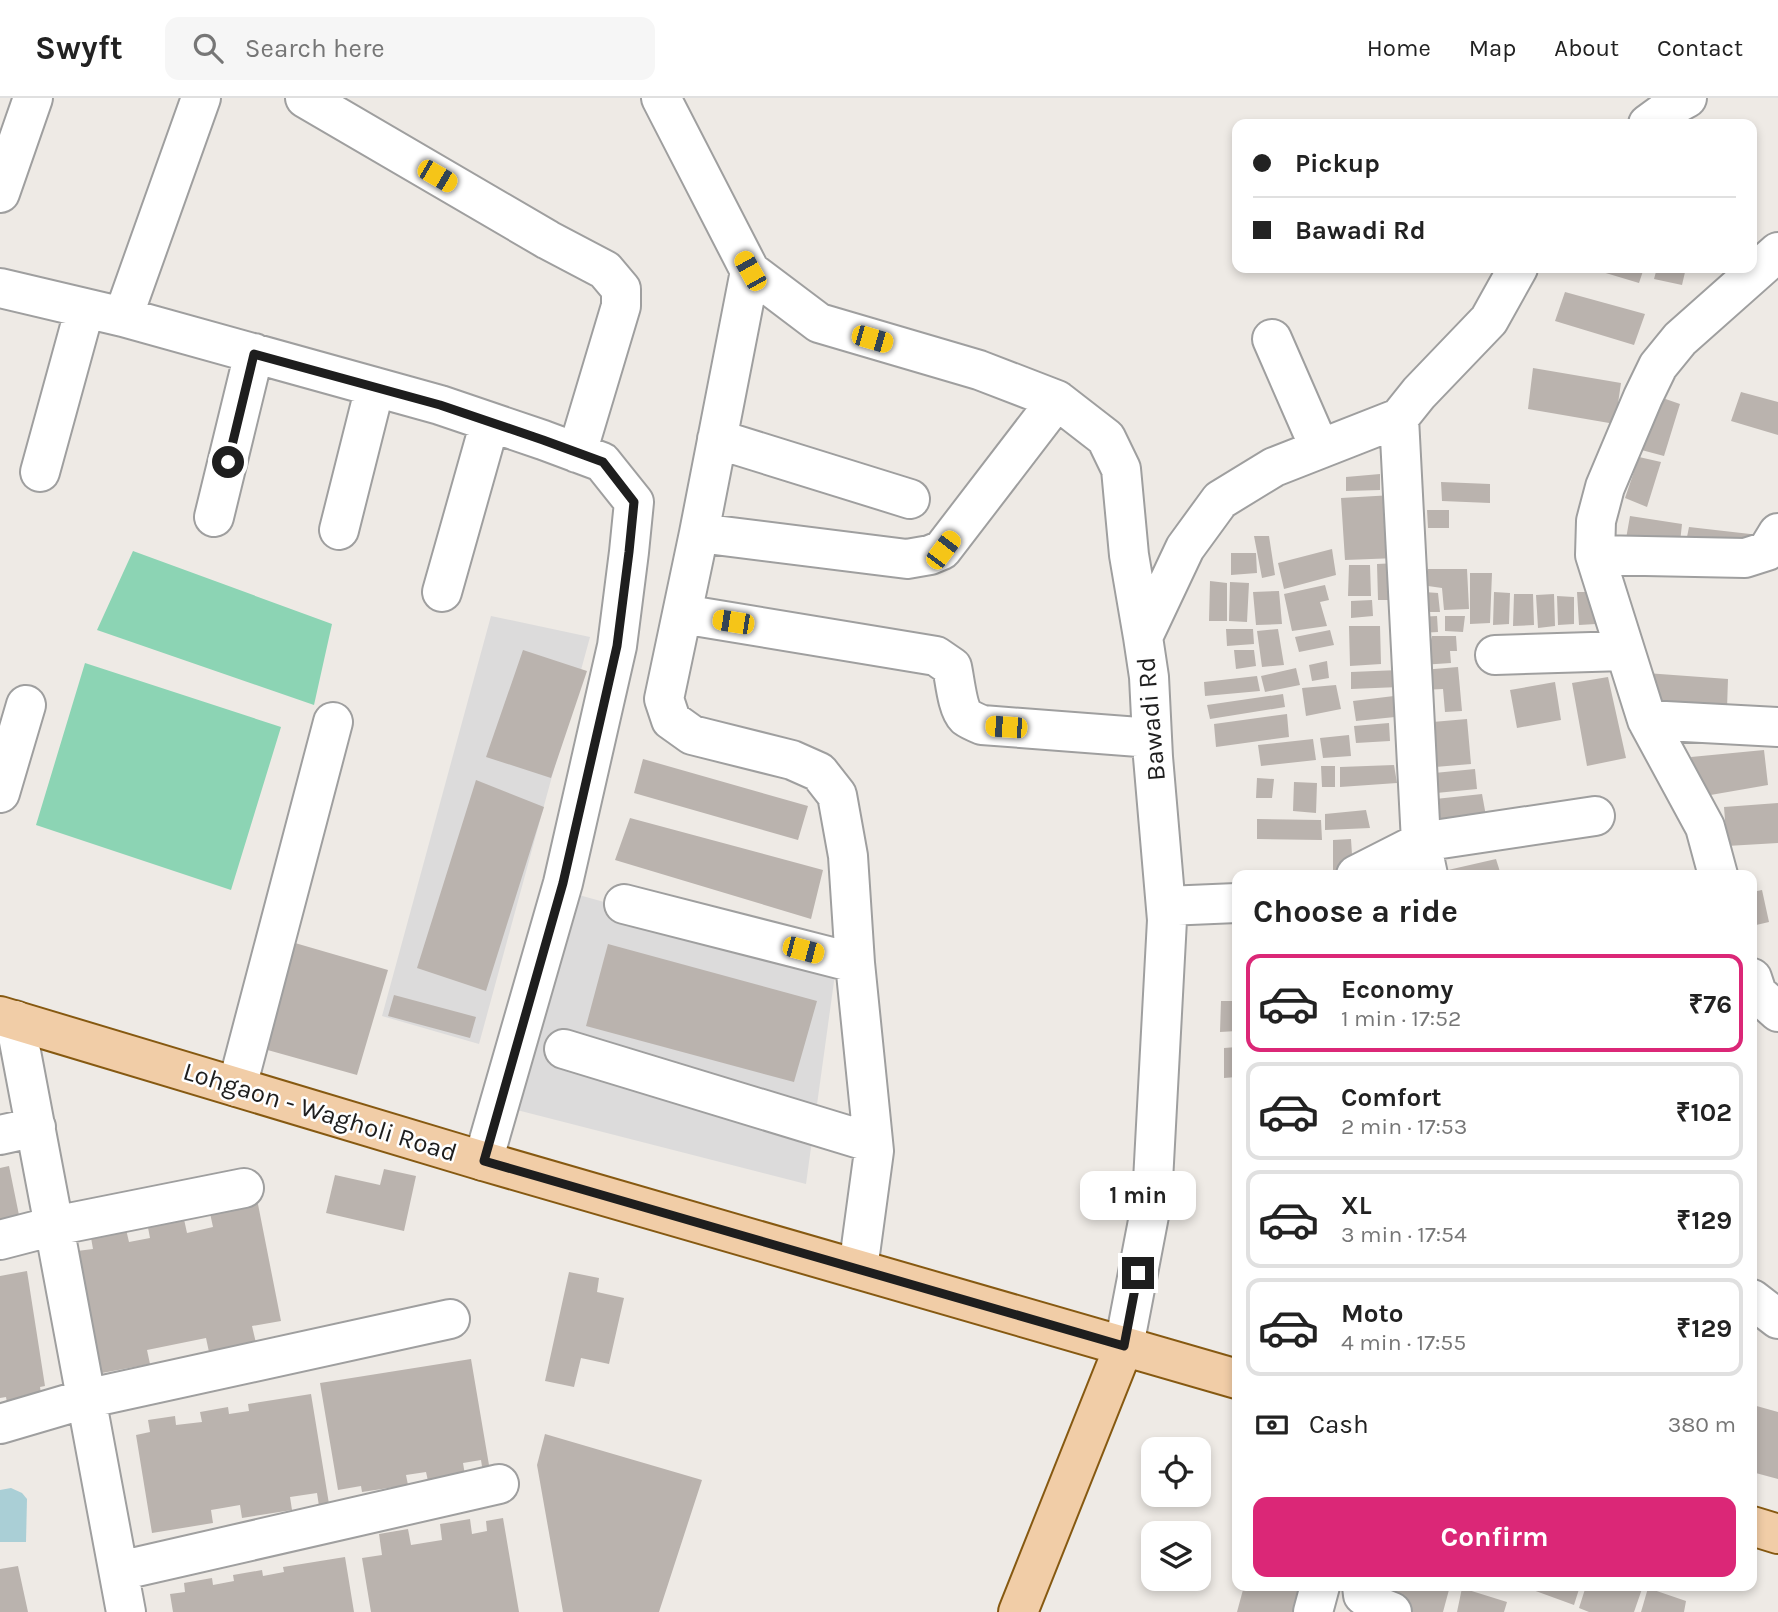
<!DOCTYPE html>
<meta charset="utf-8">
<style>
:root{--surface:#fff;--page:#f6f6f6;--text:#222;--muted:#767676;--line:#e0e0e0;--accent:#db2777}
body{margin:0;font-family:Karla,sans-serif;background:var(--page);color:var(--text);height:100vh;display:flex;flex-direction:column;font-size:26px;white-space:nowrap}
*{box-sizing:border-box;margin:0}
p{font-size:23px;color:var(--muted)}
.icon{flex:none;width:38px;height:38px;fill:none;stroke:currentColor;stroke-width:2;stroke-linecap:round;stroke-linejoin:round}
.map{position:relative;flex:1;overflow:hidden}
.panel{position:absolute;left:1232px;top:772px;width:525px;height:721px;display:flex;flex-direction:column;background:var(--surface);border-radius:14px;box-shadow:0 4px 10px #0003}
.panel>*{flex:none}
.top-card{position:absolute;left:1232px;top:21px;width:525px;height:154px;border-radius:14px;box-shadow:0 4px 10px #0003;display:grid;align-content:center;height:154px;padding:0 21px;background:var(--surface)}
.buttons{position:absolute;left:1141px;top:1339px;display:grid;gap:14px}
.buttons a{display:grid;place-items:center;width:70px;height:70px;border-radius:14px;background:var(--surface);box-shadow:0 4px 10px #0003;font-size:35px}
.end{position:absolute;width:32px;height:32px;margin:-16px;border:9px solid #1e1e1e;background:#fff;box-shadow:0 0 0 4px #fff}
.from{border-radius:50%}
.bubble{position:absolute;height:49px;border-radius:14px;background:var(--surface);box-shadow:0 4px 10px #0003;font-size:23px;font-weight:700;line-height:49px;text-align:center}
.car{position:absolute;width:21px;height:42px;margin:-21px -10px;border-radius:9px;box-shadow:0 0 5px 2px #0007;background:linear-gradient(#f5c518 24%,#345 0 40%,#f5c518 0 76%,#345 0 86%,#f5c518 0)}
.top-card b{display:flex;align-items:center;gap:24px;height:66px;font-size:26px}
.top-card b+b{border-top:2px solid var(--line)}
.top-card i{width:18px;height:18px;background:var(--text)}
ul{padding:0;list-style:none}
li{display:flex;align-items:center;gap:21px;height:98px;margin:0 14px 10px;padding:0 7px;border:4px solid var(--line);border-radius:14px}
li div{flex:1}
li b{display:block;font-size:26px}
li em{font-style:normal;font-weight:700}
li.on{border-color:var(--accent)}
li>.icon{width:63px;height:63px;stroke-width:1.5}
h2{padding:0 21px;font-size:32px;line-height:84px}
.pay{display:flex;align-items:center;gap:18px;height:77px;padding:0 21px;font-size:26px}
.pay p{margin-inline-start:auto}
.button{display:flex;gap:14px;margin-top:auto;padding:14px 21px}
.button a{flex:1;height:80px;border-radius:14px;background:var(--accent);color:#fff;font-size:28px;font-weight:700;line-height:80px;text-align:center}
header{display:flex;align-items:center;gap:42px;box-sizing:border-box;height:98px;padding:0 35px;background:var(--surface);border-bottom:2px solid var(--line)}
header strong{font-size:33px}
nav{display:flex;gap:38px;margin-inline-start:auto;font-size:24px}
.search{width:490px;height:63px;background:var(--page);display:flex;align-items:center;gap:18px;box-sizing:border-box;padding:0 24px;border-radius:14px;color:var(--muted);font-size:26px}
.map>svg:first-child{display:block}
</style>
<header>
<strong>Swyft</strong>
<div class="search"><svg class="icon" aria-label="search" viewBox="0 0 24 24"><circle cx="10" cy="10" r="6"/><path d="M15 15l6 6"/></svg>Search here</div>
<nav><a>Home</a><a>Map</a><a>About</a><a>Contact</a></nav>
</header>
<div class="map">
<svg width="1778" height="1514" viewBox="0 0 1778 1514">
<rect width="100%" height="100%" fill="#eeeae5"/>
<path fill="#dcdbdb" d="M491,518L590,539L479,946L382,918Z
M579,797L836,869L806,1086L513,1011Z"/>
<path fill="#8cd4b4" d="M133,453L332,526L314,607L97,532Z
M85,565L281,629L231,792L36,727Z"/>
<path fill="#aacfd6" d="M11,1390L22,1395L27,1401L26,1444H0V1392Z"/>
<path fill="#bab3ae" d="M1589,170H1644L1639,185Z
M1657,170H1686L1682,187L1654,181Z
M1565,194L1645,216L1634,247L1555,223Z
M1533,270L1621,285L1615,326L1528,311Z
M1741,294L1778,304V337L1731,323Z
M1654,297L1680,306L1664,358L1634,350Z
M1639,359L1661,364L1647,409L1625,400Z
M1380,376V392L1346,393V379Z
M1441,384L1490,386V405L1442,403Z
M1393,397L1397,460L1345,462L1341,400Z
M1427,412H1449V430H1428Z
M1630,418L1682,426L1679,454L1624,452Z
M1689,429L1759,437L1757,452L1685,449Z
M1254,438H1269L1275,477L1262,480Z
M1332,451L1336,477L1284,491L1278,465Z
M1231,455H1256L1257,475L1231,477Z
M1398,465L1400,502H1378L1377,466Z
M1349,467H1370L1371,498H1348Z
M1428,471H1467L1469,511L1444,512L1442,490L1428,488Z
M1470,475H1492L1490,525L1470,526Z
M1210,483L1227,485V523H1209Z
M1230,484L1249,485L1247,524L1229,523Z
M1325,487L1329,502L1320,504L1327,528L1292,533L1284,496Z
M1279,493L1282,526L1256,527L1253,494Z
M1424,494L1438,495L1440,514H1418Z
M1494,494L1510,495L1509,526L1493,527Z
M1577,494H1596V526L1579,527Z
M1514,496H1533L1534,527L1513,528Z
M1554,496L1555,528L1538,530L1536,497Z
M1557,498L1574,499V526L1558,527Z
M1372,502L1373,518L1351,520V503Z
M1437,518L1438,534L1419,535L1417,519Z
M1445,518H1465L1463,534L1445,533Z
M1349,528H1380L1381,566L1350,568Z
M1226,531H1253L1254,546L1227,548Z
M1278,531L1284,567L1262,569L1257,533Z
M1330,532L1334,547L1299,554L1295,539Z
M1432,538H1456L1457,553H1450L1451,565L1421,567L1420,542H1431Z
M523,552L587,573L551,680L486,659Z
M1234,552H1254L1256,568L1236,571Z
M1327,563L1329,580L1312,583L1309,567Z
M1458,569L1462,613L1445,614L1443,591L1422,592V572Z
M1296,570L1300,587L1265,594L1261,578Z
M1399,572V589L1351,591V574Z
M1646,575L1728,581L1727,611L1648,603Z
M1257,578L1260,593L1205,598L1204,584Z
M1608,579L1626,660L1587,668L1572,585Z
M1555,584L1561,622L1517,630L1510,592Z
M1336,587L1341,611L1306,618L1302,590Z
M1283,596L1285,609L1210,621L1207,607Z
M1394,598L1395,619L1356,623L1353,603Z
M1287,616L1289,639L1216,649L1214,626Z
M1467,621L1471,666L1423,670L1421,625Z
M1389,625L1390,643L1356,645L1354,628Z
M1349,637L1351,658L1323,660L1320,640Z
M1313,641L1316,662L1261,668L1258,647Z
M1764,652L1768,687L1699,699L1691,659Z
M643,661L808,708L798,742L634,695Z
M1394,667L1397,685L1340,689V669Z
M1321,668H1335V689H1322Z
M1475,671L1477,691L1426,696L1424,676Z
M1257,680L1274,681L1272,700H1256Z
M476,682L544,709L486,893L417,870Z
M1294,684L1317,685L1316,715L1293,713Z
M1482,696L1486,718L1429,726L1426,702Z
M1778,705V745L1727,748L1724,709Z
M1366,712L1370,730L1325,732V716Z
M630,720L823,772L811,821L615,762Z
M1257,721L1321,722L1322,742L1257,741Z
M1351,741L1353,772H1333V742Z
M1496,761L1501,777H1449L1448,772Z
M1762,792L1769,824L1752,828V794Z
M295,845L388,872L357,977L264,951Z
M608,846L817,903L794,984L586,928Z
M394,897L476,919L470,940L388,918Z
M1221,903H1237V933L1220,934Z
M1237,949V979L1224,980V950Z
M9,1068L20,1122L0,1126V1070Z
M384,1071L416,1078L404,1133L326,1115L335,1077L380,1087Z
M256,1096L281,1223L252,1228L256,1245L209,1254L206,1240L147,1252L150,1266L102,1275L77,1153L93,1151L90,1134L125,1127L129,1144L150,1140L146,1119L182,1112L187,1135L213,1129L208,1106Z
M27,1173L45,1288L40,1289L43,1306L8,1311L6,1299L0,1300V1178Z
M569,1174L599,1180L597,1194L624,1200L609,1266L581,1260L574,1289L545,1283Z
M471,1261L490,1373L483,1375L481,1362L463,1365L465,1377L428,1383L426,1374L406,1377L408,1387L362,1394L361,1388L338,1392L320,1285Z
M311,1296L329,1406L319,1408L317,1395L290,1399L292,1412L242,1420L240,1407L211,1412L213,1425L152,1435L136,1337L150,1334L148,1322L175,1318L176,1327L202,1324L200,1314L228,1309L229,1316L249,1313L248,1306Z
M1753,1307L1778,1314V1381L1752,1374V1313Z
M545,1336L702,1382L659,1514H563L537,1367Z
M503,1420L519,1514H371L362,1460L382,1457L379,1436L408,1431L411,1447L442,1442L440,1426L470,1421L472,1436L487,1433L486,1423Z
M345,1459L354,1514H173L170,1496L185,1494L184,1485L212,1480L213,1487L234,1483L233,1477L262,1472L263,1478L284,1474L283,1469Z
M18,1468L28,1514H0V1471Z
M1244,1488H1309L1301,1514H1237Z
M1396,1488H1450L1443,1514H1410L1389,1507Z
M1522,1488H1580L1574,1507Z
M1586,1488H1643L1634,1514H1589L1579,1510Z
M1462,1490L1507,1504L1504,1514H1457Z
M1648,1490L1686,1503L1684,1514H1641Z"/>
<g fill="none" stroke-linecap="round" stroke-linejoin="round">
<g stroke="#9f9f9f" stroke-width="42">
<path id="minor" d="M305,0L548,142L605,172L621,191V208L577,355
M661,0L750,173L819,225L979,272L1057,302L1106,340L1121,371L1129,457L1143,539
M1648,26L1674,7L1687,0
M0,95L33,0
M750,173L699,435L664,601L671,622L692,637L792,662L819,674L837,697L848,758L855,865L874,1053L858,1171
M0,190L123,219L440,307L543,342L602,364L634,404L629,454L617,548L563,785L483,1063
M123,219L201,0
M1272,241L1320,351
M1399,320L1421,744L1428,777
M717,341L910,401
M40,374L85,210
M214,419L254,255
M339,432L375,289
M699,435L907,461L930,457L942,452L1057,302
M1595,457L1745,460L1767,453L1778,435
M442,494L490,324
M682,516L936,558L952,569C955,582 957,610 966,619C970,622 977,625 982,627L1152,640
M1495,557L1625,553
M1647,622L1778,629
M0,695L26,607
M1356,777L1421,744L1595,718
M1718,777L1705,729L1647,622L1595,457L1596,423L1605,389L1643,299L1658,268L1680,241L1778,154
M624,806L855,865
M1166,808L1237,805
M1752,880L1757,895L1778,914
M564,951L873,1045
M237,989L333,624
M0,1037L36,1029
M0,1142L54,1128L15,922
M1752,1201L1778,1221
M1124,1248L1152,1102L1167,822L1153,659L1149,579L1143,539L1185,450L1220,402L1274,369L1399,320L1419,295L1489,222L1518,170
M0,1326L85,1301L450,1221
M119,1473L499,1386
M1362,1488L1363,1497L1377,1508L1392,1514
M126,1514L54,1128L244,1090
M1313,1514L1320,1488"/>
</g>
<g stroke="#865911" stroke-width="42">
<path id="major" d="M0,918L483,1063L1237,1281
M1752,1428L1778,1436
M1018,1514L1124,1248"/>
</g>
<use href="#minor" stroke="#fff" stroke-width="38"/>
<use href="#major" stroke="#f1cda7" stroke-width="38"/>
</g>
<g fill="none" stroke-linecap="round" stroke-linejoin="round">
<path stroke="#1e1e1e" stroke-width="9" d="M228,364L254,256L440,307L543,342L603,364L634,404L629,454L617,548L605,601L563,785L484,1063L1124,1248L1138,1175"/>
</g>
<g text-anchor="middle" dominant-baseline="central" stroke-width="5" stroke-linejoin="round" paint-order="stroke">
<g font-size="26" fill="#1e1e1e" stroke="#fff">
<text transform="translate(1151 621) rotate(-95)">Bawadi Rd</text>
<text transform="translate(320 1014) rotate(17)">Lohgaon - Wagholi Road</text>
</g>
</g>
</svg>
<div class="buttons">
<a><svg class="icon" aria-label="locate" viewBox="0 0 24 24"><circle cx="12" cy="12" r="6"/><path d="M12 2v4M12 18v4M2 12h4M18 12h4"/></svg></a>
<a><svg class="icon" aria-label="layers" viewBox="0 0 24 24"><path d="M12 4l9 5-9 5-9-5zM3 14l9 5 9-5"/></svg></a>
</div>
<i class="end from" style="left:228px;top:364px"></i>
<i class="end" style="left:1138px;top:1175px"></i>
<div class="bubble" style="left:1080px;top:1073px;width:116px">1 min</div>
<i class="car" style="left:437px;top:78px;rotate:120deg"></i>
<i class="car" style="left:750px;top:173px;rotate:331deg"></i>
<i class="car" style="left:872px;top:241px;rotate:106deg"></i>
<i class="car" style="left:943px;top:452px;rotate:37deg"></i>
<i class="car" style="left:733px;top:524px;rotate:279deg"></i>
<i class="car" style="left:1006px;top:629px;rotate:274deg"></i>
<i class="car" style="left:803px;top:852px;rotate:105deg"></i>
<div class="top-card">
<b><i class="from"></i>Pickup</b>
<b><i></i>Bawadi Rd</b>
</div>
<section class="panel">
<h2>Choose a ride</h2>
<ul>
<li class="on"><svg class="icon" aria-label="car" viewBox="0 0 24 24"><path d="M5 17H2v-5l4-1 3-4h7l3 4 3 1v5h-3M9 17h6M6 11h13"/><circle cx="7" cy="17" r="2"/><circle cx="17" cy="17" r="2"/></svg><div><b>Economy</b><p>1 min · 17:52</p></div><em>₹76</em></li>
<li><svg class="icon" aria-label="car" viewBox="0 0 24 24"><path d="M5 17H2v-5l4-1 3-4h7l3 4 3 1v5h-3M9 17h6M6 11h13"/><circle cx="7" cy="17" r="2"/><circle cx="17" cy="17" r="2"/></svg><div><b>Comfort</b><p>2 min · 17:53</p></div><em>₹102</em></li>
<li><svg class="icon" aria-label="car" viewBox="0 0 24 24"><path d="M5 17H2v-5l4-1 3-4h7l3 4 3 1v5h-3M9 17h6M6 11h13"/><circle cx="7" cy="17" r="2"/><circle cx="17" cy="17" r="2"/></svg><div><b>XL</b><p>3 min · 17:54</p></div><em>₹129</em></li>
<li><svg class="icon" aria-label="car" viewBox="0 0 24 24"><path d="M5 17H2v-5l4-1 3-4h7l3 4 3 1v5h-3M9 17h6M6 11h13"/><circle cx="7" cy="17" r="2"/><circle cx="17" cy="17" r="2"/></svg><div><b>Moto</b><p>4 min · 17:55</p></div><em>₹129</em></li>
</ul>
<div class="pay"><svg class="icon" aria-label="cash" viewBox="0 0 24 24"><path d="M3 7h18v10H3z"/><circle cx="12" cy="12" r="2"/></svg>Cash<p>380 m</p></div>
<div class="button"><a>Confirm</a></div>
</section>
</div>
